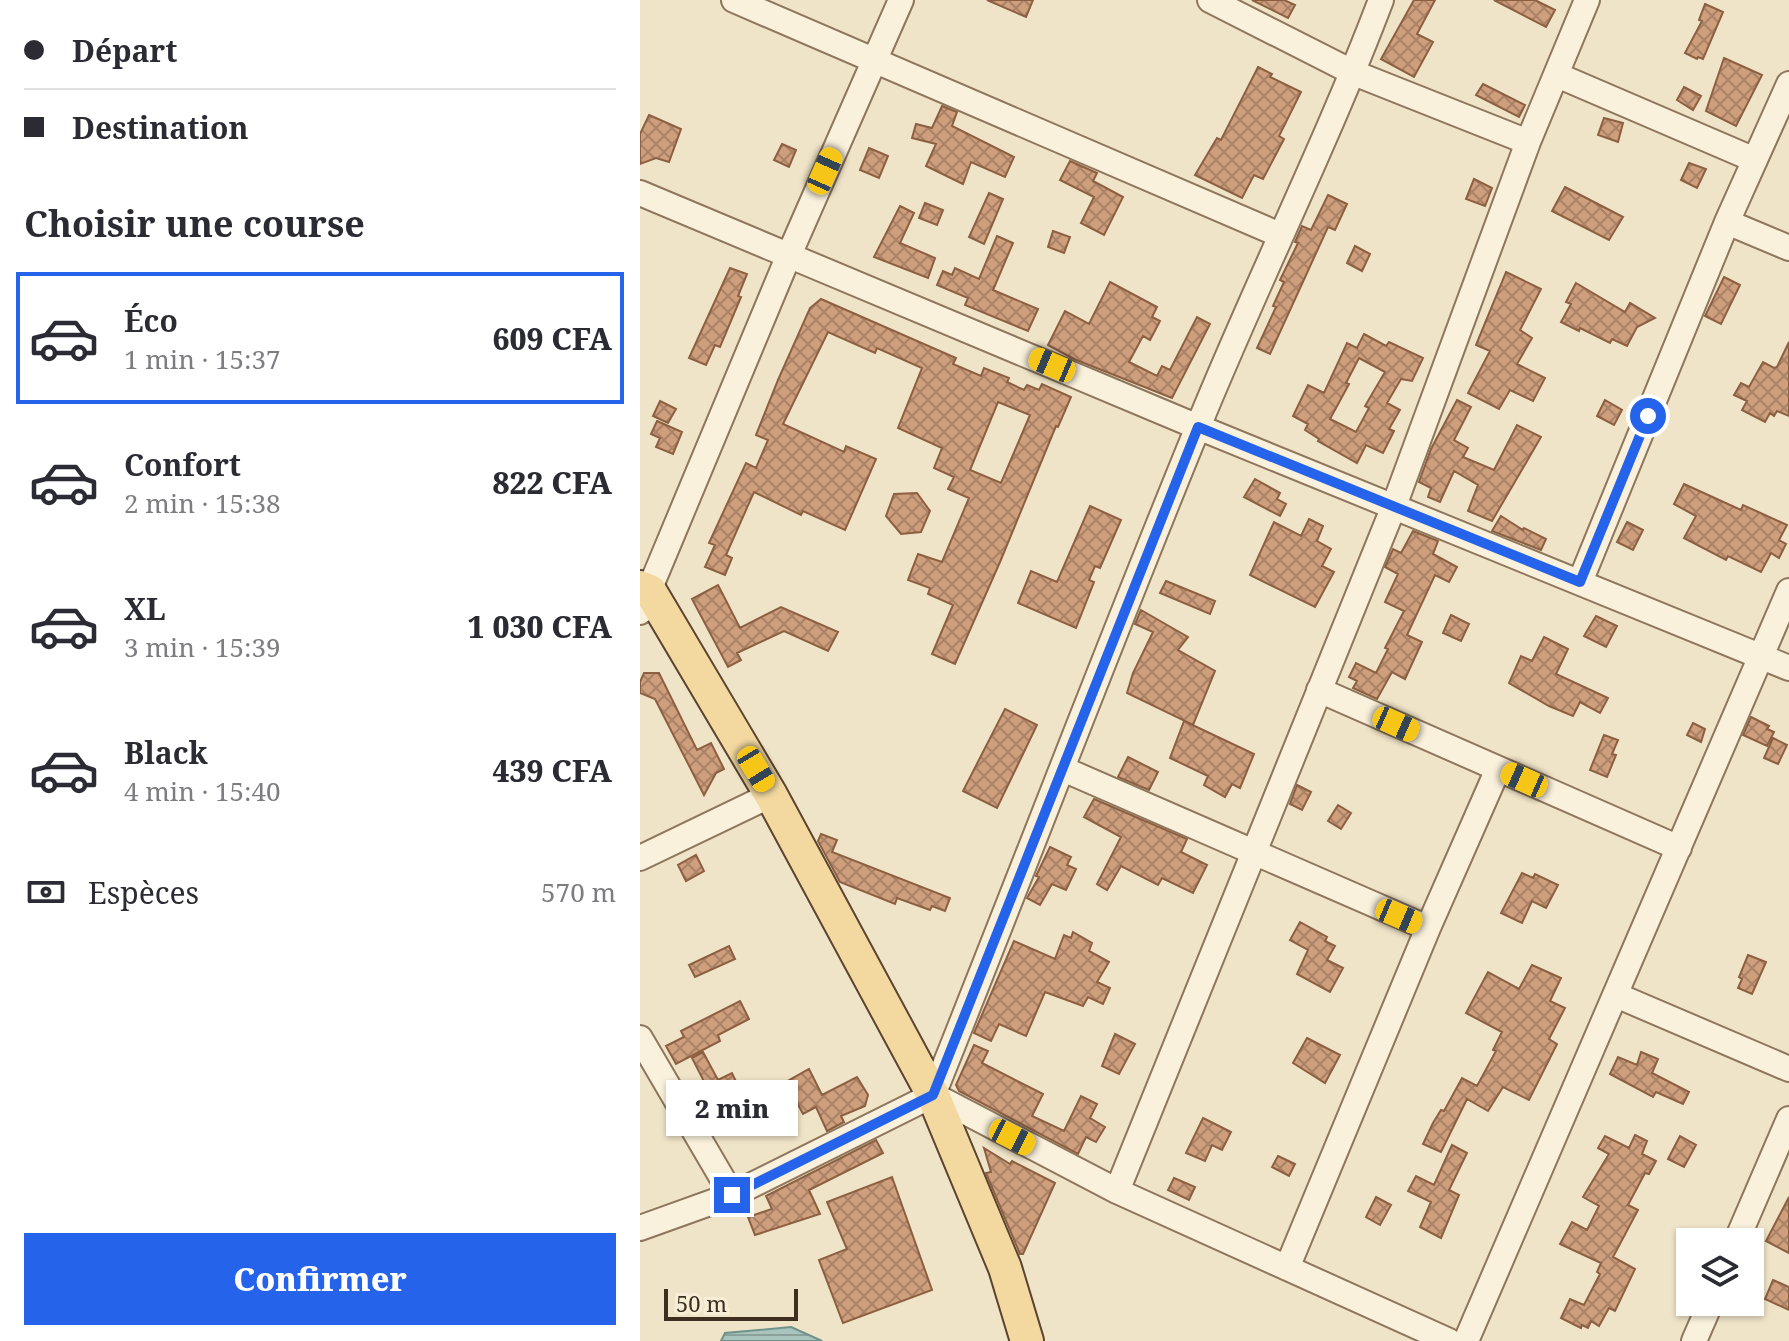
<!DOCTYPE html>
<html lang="fr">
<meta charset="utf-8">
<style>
:root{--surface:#fff;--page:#f7f7f7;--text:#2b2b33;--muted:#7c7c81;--line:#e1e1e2;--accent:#2563eb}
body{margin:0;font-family:"Noto Serif",serif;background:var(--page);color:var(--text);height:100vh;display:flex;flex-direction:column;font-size:30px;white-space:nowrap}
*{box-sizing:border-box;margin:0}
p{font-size:26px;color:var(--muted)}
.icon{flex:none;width:44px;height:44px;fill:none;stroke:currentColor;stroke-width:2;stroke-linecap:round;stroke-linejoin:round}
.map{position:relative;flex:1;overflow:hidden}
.drawer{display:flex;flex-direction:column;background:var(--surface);width:640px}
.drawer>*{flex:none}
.banner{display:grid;align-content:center;height:176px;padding:0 24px;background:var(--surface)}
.fabs{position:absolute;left:1036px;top:1228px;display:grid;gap:16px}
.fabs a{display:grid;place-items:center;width:88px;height:88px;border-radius:0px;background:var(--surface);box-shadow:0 2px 6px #0004;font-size:40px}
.scale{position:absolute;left:24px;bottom:20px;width:134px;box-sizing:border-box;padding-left:8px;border:4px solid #3d2e20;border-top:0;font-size:22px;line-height:28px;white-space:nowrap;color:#3d2e20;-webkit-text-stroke:6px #f7eed8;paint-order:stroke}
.end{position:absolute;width:36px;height:36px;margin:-18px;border:10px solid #2563eb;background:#fff;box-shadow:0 0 0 4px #fff}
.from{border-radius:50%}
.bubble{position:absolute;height:56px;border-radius:0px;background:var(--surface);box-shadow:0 2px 6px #0004;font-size:26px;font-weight:800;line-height:56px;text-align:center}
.car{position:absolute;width:24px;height:48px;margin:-24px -12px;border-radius:10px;box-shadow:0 0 6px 2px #0007;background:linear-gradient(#f5c518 24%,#345 0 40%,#f5c518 0 76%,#345 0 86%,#f5c518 0)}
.banner b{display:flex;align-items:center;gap:28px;height:76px;font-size:30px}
.banner b+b{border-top:2px solid var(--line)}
.banner i{width:20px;height:20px;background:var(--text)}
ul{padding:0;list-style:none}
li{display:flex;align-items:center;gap:24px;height:132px;margin:0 16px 12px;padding:0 8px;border:4px solid transparent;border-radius:0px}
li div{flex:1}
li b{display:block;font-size:30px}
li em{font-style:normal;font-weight:800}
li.selected{border-color:var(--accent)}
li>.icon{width:72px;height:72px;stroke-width:1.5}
h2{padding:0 24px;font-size:36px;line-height:96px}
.pay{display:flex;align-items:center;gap:20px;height:88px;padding:0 24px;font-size:30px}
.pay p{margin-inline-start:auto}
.primary-button{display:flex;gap:16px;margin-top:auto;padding:16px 24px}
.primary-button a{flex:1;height:92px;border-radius:0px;background:var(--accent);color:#fff;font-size:32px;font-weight:800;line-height:92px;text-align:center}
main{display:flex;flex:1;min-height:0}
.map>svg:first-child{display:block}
</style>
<main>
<section class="drawer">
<div class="banner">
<b><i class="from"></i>Départ</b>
<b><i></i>Destination</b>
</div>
<h2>Choisir une course</h2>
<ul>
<li class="selected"><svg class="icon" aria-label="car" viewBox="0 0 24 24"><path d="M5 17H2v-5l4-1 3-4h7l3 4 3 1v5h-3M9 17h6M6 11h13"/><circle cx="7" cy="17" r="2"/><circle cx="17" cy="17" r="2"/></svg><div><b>Éco</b><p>1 min · 15:37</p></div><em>609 CFA</em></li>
<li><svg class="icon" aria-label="car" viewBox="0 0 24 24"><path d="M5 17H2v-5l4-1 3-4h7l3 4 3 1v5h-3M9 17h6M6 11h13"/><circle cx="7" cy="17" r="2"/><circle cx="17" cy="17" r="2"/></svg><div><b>Confort</b><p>2 min · 15:38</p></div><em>822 CFA</em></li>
<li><svg class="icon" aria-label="car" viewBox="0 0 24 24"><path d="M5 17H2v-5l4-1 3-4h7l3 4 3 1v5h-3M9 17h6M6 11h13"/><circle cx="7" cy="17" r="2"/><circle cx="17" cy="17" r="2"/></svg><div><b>XL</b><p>3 min · 15:39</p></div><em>1 030 CFA</em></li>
<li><svg class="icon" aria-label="car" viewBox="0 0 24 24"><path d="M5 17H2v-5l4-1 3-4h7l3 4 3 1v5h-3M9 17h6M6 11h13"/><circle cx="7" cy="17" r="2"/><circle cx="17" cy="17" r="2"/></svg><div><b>Black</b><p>4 min · 15:40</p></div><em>439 CFA</em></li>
</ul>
<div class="pay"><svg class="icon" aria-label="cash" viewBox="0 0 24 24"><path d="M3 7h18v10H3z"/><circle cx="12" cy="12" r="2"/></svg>Espèces<p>570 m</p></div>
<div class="primary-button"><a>Confirmer</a></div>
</section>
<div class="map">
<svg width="1149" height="1341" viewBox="0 0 1149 1341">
<defs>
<pattern id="water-rules" width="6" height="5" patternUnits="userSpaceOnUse" patternTransform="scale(2)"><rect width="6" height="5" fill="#a9c4bc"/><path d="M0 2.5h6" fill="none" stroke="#8ba098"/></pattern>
<pattern id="building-cross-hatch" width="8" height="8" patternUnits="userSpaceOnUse" patternTransform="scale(2)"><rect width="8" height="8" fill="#cf9f7d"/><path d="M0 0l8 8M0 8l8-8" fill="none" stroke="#a98266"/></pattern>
</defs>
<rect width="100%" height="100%" fill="#f0e4c8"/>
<path fill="url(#water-rules)" stroke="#6f938a" stroke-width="2" d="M151,1327L182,1341H81L85,1333Z"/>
<path fill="url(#building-cross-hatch)" stroke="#8d5f41" stroke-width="2" fill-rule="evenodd" d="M347,0H393L386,17Z
M612,0H644L655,5L648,18Z
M774,0H795L777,34L793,42L774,77L741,59Z
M854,0H895L915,10L906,27Z
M1065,4L1083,12L1063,59L1058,57L1057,59L1045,53L1062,21L1059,20Z
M1084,58L1122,75L1096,126L1066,111Z
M618,67L632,74L630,77L661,92L639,136L644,139L623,179L614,175L602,198L555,175L577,138L581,140Z
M843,84L885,105L879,117L836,95Z
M1044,87L1061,96L1053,110L1037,100Z
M302,106L317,112L312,126L374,157L365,177L331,162L323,184L286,166L296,144L272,138L276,124L292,128Z
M9,115L41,129L29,162L16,158L0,164V134Z
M964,118L983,123L978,142L958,135Z
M142,144L156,150L149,167L134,160Z
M229,148L248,156L239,178L220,170Z
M430,161L457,173L453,181L483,197L464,235L441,223L454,197L420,180Z
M1049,163L1066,169L1057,188L1041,180Z
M834,179L852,188L845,206L826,199Z
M925,187L983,217L969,240L912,211Z
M349,193L363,199L344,244L329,237Z
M688,195L707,204L695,230L688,227L630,354L617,348L636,307L633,306L644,282L640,280L658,243L655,242L662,226L671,230Z
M285,203L303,210L297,225L279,218Z
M260,206L274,213L260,243L295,258L288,278L234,257Z
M413,231L430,237L424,253L408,247Z
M357,236L373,243L353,290L398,309L388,331L325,305L328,298L297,285L303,271L312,275L315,268L339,279Z
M715,246L730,254L722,271L707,263Z
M90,268L107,274L98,296L101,297L80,347L75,345L66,365L49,358Z
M866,272L901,289L880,330L892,338L877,364L905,378L893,401L870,390L859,409L828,393L850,351L836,345Z
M1084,277L1100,285L1081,324L1065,316Z
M470,282L517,307L512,317L520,321L510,340L503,336L489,362L517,376L522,366L530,370L557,317L570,324L532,398L434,359L408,345L425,311L449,324Z
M936,283L985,312L990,303L1015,318L997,327L987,346L972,339L970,343L940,328L939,331L921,322L931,304L926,302Z
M181,299L316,358L313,364L341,376L344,368L369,378L367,382L384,390L387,385L399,390L402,384L431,397L418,427L416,426L360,562L315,664L292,654L313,605L288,594L290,588L268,580L278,554L302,562L329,498L308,489L314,477L294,468L302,448L258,428L282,368L237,348L235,353L188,332L143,424L204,452L206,446L236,459L205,530L163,511L161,515L114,492L86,555L92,558L85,575L65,567L75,545L69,543L106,463L116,468L128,440L116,435L138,380L170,308ZM358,402L390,415L361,483L330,470Z
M724,334L746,346L749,342L783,358L772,381L761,379L747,403L760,410L749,429L754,431L743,453L726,445L717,463L678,441L679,439L665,430L668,424L653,416L668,385L684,393L707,343L717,348ZM719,358L745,372L725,406L729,408L716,432L690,419L709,384L706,383Z
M1149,342V416L1137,411L1134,416L1130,413L1125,422L1102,410L1107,401L1094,395L1101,383L1109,387L1123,362L1134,368L1137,367Z
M817,400L831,407L814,440L828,448L823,457L854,470L877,425L901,437L852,521L828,511L838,485L814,471L800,502L788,497L791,488L779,482L791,449Z
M965,400L982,410L974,425L957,416Z
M20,401L36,409L28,423L13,416Z
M17,421L42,432L33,454L16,447L20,438L11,434Z
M615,479L640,493L637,499L646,504L640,516L604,497Z
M1044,484L1101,510L1103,505L1147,525L1139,540L1146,544L1139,558L1131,553L1121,572L1088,556L1086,560L1044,538L1056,516L1034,504Z
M277,493L290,511L281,532L261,534L246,516L254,494Z
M450,506L481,520L460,568L455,566L449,580L454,582L436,628L378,603L391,571L417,582Z
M861,516L883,530L884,528L906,539L901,550L852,531Z
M669,519L683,526L677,541L691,549L682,566L694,572L675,607L610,575L634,522L661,536Z
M987,522L1003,530L993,550L977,542Z
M773,531L798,541L793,554L817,567L809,582L795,575L767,635L782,642L765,679L752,672L737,699L713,688L717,681L709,677L716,663L736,673L748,649L745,648L764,611L745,602L758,574L745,567L753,549L761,553Z
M526,581L575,601L570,614L520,593Z
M78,585L100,628L141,607L198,632L188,651L144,631L97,653L101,660L88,667L52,599Z
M501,610L548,637L538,650L575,671L553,725L487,693L493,673L513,632L495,624Z
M811,615L829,624L821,641L803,633Z
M956,616L977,626L966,647L944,636Z
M904,637L928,649L916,674L968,698L960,713L940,702L933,716L909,706L869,683L881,656L892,661Z
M4,673H19L57,750L71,743L84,769L76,773L64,795L15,699L0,693V682Z
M365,709L397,725L357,808L323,791Z
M1111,717L1129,726L1127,729L1134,732L1127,746L1103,735Z
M544,721L614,754L600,788L592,784L585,797L564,785L568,776L530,758Z
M1053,723L1065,729L1061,742L1047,735Z
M964,735L978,740L972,754L976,755L967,777L950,770Z
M1133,738L1147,745L1138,764L1124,758Z
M488,757L518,772L509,790L478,777Z
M657,785L671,792L662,810L650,804Z
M454,799L547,839L541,852L567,865L553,893L522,878L518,885L481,866L467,890L457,884L481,837L444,817Z
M698,805L711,813L701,829L688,821Z
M181,834L197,840L192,852L310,898L305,911L292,906L290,910L257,898L255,904L200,882L178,841Z
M410,847L431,857L427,865L436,869L426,890L412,884L400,905L387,898L399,877L396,876Z
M56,855L64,871L46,881L38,865Z
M882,873L893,878L895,874L918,885L906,908L892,901L882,923L861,913Z
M660,922L687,937L685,941L695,946L687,960L703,968L690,992L657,974L668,950L650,940Z
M433,932L452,943L449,951L469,962L457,982L470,988L463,1004L448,997L443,1006L405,992L386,1036L359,1024L351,1041L334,1033L374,941L415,959L424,935L431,938Z
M89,946L95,959L55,977L49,965Z
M1108,955L1126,962L1112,994L1098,988L1102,979L1099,977Z
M892,965L921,978L910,1001L925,1008L909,1039L917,1044L889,1100L863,1087L848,1111L827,1099L801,1152L783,1144L793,1123L801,1110L804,1111L822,1078L837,1086L856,1051L853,1050L862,1032L826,1013L848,972L879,989Z
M100,1001L109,1019L78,1035L80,1041L36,1064L26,1046L44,1037L41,1031Z
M475,1034L495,1044L479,1074L462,1066Z
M667,1038L700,1055L685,1083L653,1063Z
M334,1045L348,1051L342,1063L403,1094L392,1116L424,1131L441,1096L457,1104L450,1118L465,1127L456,1142L446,1137L438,1154L319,1091L316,1085Z
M63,1052L78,1080L92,1073L101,1092L76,1105L52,1058Z
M1001,1052L1018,1059L1012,1073L1049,1092L1043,1104L1016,1092L1013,1097L970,1074L978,1057L997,1065Z
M169,1069L182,1095L217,1077L228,1095L225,1106L201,1116L204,1122L187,1131L176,1107L163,1114L146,1082Z
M563,1118L591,1132L582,1150L572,1145L565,1161L546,1153Z
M995,1135L1007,1141L1002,1154L1016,1161L1009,1174L1005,1173L988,1205L998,1210L973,1257L995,1269L975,1311L969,1308L959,1326L951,1321L948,1328L942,1325L941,1328L921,1318L930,1299L944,1305L960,1274L957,1272L961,1263L920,1244L932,1222L947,1230L959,1206L943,1197L969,1154L958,1148L965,1136L989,1148Z
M1040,1136L1056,1145L1044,1167L1028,1159Z
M236,1140L243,1153L169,1190L180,1214L115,1235L108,1217L132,1209L126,1196Z
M812,1145L827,1153L809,1190L819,1195L801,1238L780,1227L791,1202L768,1191L776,1176L794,1185Z
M344,1148L370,1164L372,1161L415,1183L383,1254H380L346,1173L351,1172Z
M638,1156L655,1164L649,1176L632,1167Z
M252,1177L292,1290L203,1323L179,1260L207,1249L187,1202Z
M534,1178L555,1187L549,1200L528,1190Z
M736,1197L751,1205L740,1225L726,1217Z
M1149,1197V1253L1126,1241Z
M1133,1280L1149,1287V1310L1125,1299Z"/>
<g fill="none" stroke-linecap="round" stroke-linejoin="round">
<g stroke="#8d765c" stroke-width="28">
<path id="minor" d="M94,0L640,235
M570,0L714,73L888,142
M917,75L1115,160
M0,193L558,427L1149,668
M1087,222L1149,248
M940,582L1087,222L1149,84
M0,612L149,255L261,0
M679,690L1039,848
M423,769L788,928
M0,858L131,795
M976,995L1149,1069
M0,1038L92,1195
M293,1095L477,1191L809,1341
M477,1191L754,506L888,142L947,0
M0,1228L92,1195L293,1095C382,873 467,649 558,427C616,284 686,145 741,0
M1096,1242L1149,1119
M647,1268L788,928L858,769
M826,1341L1149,591
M1054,1341L1071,1302"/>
</g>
<g stroke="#5b4430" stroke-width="36">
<path id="major" d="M0,587L10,591L131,795L293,1095L365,1268L387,1341"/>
</g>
<use href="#minor" stroke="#faf1dc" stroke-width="24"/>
<use href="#major" stroke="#f3d9a0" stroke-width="32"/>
</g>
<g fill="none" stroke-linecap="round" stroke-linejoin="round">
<path stroke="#2563eb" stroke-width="10" d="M92,1195L293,1095L558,427L940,582L1008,416"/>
</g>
</svg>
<div class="fabs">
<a><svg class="icon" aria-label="layers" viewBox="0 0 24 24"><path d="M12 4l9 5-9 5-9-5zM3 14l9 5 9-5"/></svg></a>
</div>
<div class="scale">50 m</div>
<i class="end from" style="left:1008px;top:416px"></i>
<i class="end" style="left:92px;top:1195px"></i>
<div class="bubble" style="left:26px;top:1080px;width:132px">2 min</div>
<i class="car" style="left:185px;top:171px;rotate:24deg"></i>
<i class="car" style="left:412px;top:365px;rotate:293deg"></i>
<i class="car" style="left:756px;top:724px;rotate:114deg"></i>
<i class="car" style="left:116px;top:769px;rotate:149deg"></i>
<i class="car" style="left:884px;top:780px;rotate:294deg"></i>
<i class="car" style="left:759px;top:916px;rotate:113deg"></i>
<i class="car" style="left:372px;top:1137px;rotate:117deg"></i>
</div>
</main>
